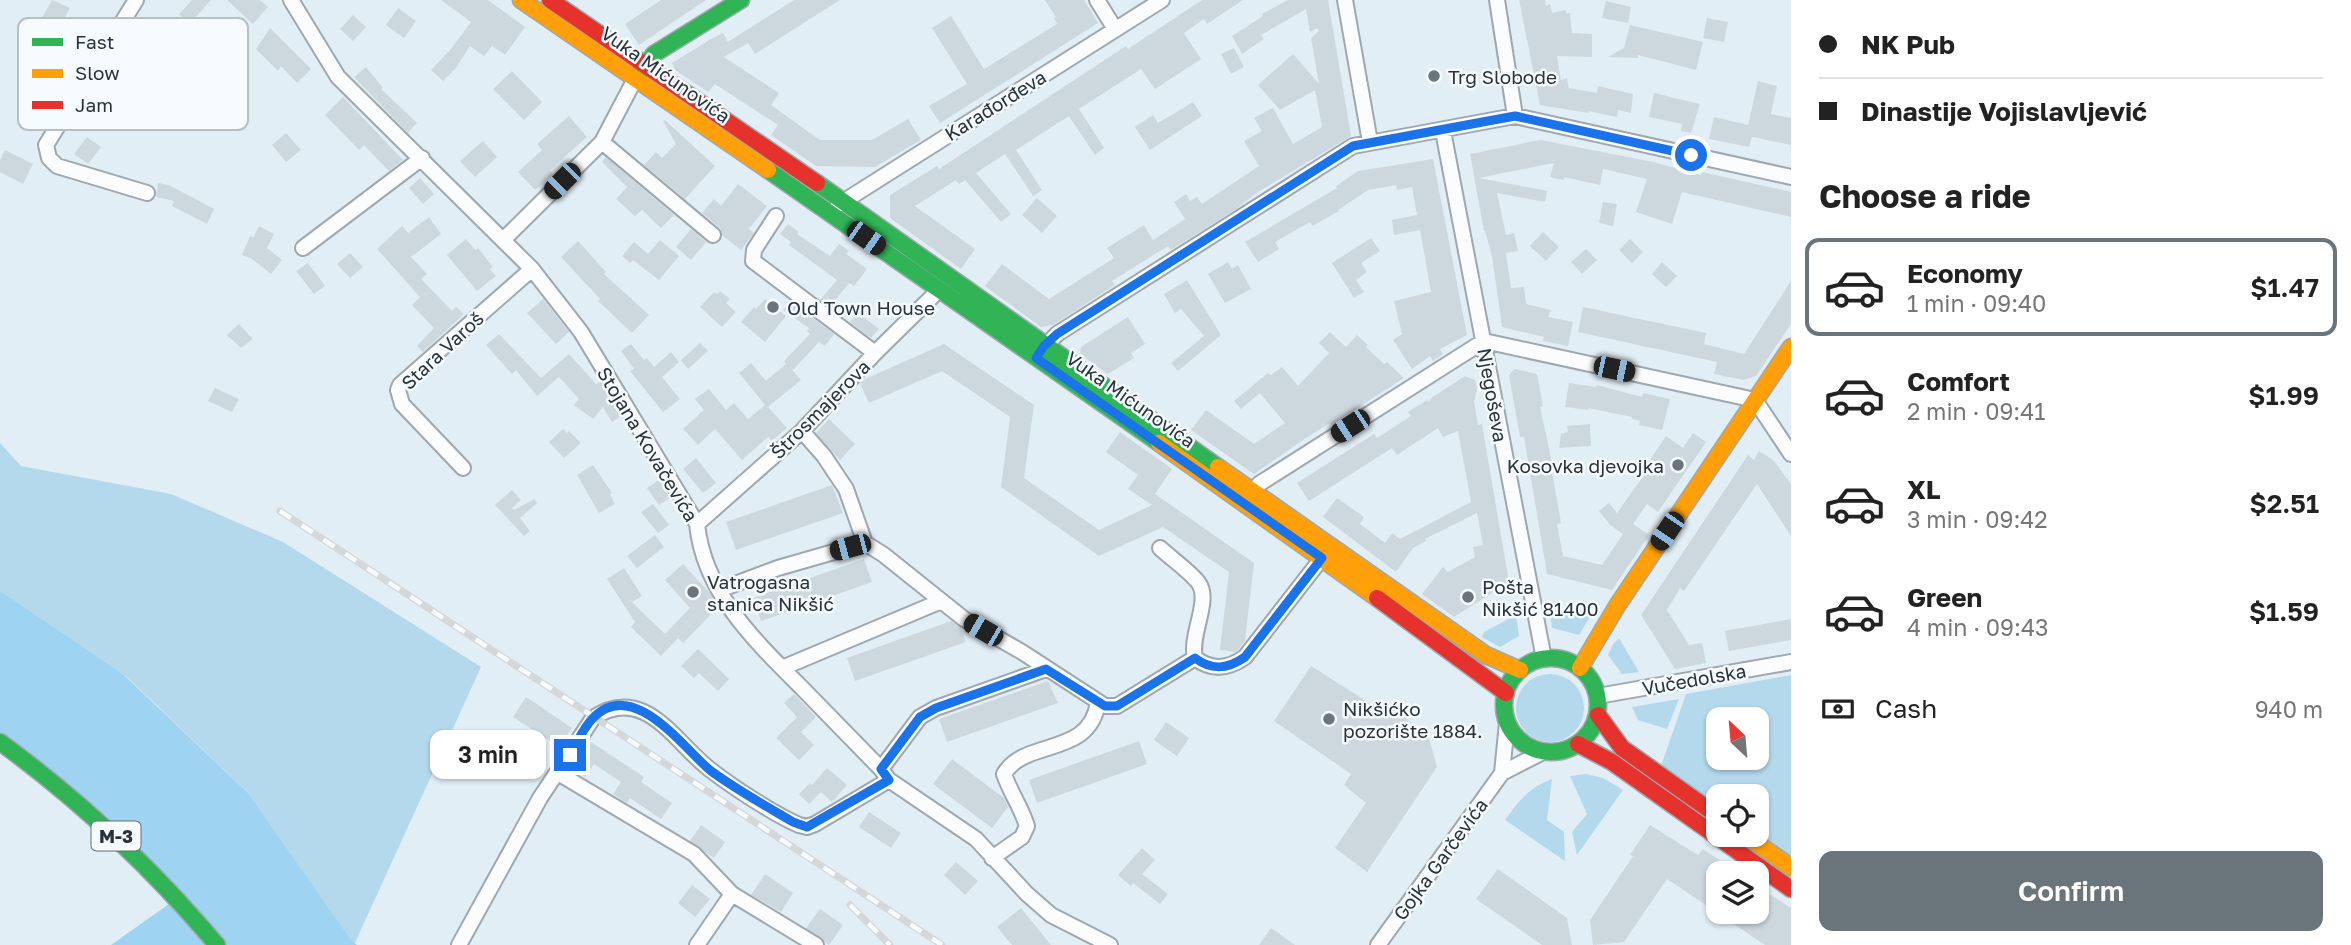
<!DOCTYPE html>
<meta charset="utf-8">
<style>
:root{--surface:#fff;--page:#f6f6f6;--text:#222;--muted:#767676;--line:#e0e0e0;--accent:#69747b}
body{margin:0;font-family:"Golos Text",sans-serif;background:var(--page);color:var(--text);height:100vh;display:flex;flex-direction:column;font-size:26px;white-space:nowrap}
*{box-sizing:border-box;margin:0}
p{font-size:23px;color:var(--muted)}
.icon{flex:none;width:38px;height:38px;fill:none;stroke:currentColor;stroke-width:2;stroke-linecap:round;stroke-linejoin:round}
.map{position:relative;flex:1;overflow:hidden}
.details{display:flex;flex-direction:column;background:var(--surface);width:560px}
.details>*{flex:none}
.banner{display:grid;align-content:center;height:154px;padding:0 28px;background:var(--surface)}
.needle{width:46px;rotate:334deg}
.fabs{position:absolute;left:1706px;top:707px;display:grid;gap:14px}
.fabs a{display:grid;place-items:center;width:63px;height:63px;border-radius:14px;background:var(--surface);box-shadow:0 2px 5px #0004;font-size:35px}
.end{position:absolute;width:32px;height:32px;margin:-16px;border:9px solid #1a73e8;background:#fff;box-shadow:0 0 0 4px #fff}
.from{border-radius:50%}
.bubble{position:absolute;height:49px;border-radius:14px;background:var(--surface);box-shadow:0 2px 5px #0004;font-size:23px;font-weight:600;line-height:49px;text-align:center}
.car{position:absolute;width:21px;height:42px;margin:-21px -10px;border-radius:9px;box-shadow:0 0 5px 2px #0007;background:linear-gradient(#222 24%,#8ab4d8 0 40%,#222 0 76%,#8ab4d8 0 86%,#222 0)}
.banner b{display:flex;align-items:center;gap:24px;height:66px;font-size:26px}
.banner b+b{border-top:2px solid var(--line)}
.banner i{width:18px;height:18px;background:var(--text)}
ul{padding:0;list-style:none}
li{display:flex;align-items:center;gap:21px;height:98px;margin:0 14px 10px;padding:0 14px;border:4px solid transparent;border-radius:14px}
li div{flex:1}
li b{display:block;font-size:26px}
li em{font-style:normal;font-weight:600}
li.selected{border-color:var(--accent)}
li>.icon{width:63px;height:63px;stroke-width:1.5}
h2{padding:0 28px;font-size:32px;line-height:84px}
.pay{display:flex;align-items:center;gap:18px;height:77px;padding:0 28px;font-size:26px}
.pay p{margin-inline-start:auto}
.cta{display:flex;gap:14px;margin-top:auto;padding:14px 28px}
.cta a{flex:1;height:80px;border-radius:14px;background:var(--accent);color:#fff;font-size:28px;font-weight:600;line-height:80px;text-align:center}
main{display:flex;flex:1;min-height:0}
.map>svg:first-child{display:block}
</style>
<main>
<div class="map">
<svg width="1791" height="945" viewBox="0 0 1791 945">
<rect width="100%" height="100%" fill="#e2eef5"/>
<path fill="#b4d9ed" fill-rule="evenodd" d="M0,443L21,466L171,494L283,542L481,667L354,945L249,794L127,677L0,594Z
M1550,608L1590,617L1579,635L1552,628Z
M1516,615L1519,636L1500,647L1482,637L1484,632Z
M1619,638L1639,672L1622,674L1608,655L1613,644Z
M1516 708a34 34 0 1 1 68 0a34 34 0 1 1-68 0Z
M1791,675V856L1757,832V796H1718V806L1661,766L1686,694ZM1718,719H1757V758H1718Z
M1679,699L1667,729L1638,720L1632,707Z
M1586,774L1603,778L1623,790L1577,855L1572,832L1587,814L1570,776Z
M1552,779L1547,820L1564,832L1565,861L1505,820C1520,800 1528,788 1552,779Z"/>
<path fill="#9ed4f1" d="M0,591L124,675L249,794L351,940L357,945H111L176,899L0,743Z"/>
<path fill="#cdd7de" d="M52,0L70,8L55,34L38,25Z
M192,0H211L187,27L200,35L173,56L157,36L182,17L179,14Z
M227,0H260L268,7L253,24Z
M441,0H488L525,27L505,55L492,46L484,56L470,46L456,68L443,81L431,70L450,50L471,22Z
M661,0H706L639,45L625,24Z
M794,0H840L755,54L748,43L724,57L779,93L771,105L820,140H872L908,119L921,140L875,167L816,166L771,135L778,125L715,84L708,92L675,70L672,63L711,39L723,33L728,42Z
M1045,0H1084L1098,23L940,123L929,106L967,84L932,28L951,16L984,69L1057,24L1054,18L1056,17Z
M1202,0H1243L1207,24L1204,19L1184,33L1201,59L1155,89L1141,69L1079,109L1104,148L1095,155L1069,116L1016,150L1042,190L1033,196L1005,154L976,173L1011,214L1001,222L965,180L959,184L956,180L915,206L975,249L961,269L890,218V195L937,166L939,169L1126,46L1128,49Z
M1288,0H1328L1351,136L1258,192L1236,209L1171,250L1168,246L1112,281L1115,285L1053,325L1041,327L985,286L1002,264L1049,299L1114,258L1107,248L1144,225L1153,240L1185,219L1174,202L1186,194L1190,201L1197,197L1202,204L1259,166L1244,141L1262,131L1254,118L1273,108L1293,144L1322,127L1315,90L1280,110L1258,85L1293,54L1319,84L1311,38L1319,31L1317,28L1310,32L1306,9L1261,35L1264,39L1242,54L1232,36L1263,16L1262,14Z
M1519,0H1545L1546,6L1550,4L1552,13L1565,10L1567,14L1570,13L1572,33L1592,34V57L1557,56L1561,80L1567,78L1569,88L1597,93L1598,86L1633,94L1631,113L1618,110L1617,117L1589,111V113L1540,105Z
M1606,1L1631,7L1628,23L1602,18Z
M398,8L416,21L404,38L386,25Z
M353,15L366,27L353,41L340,29Z
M1707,18L1728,22L1724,42L1703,38Z
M1630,25L1703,42L1696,70L1638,55V58L1608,57L1624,48Z
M270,28L311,69L297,83L281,66L278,71L256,49Z
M1234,48L1244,67L1231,74L1221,54Z
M366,67L383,88L381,89L417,123L408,133L354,77Z
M512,71L542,102L524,120L493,89Z
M1758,81L1777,86L1771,114L1791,118V145L1752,137L1749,147L1709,139L1714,117L1748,125Z
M1654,93L1700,104L1691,133L1681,131L1682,124L1649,117Z
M343,97L403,160L389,171L364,145L359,150L325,115Z
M1193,102L1202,116L1150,150L1135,127L1153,115L1158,123Z
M569,116L587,137L550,170L553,174L535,190L518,172L542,150L537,144Z
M665,120L715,166L685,199L644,165L656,152L662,158L676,144L663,121Z
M286,133L301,150L286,162L272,145Z
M87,137L101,147L88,164L74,154Z
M1541,140L1653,162L1701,175L1702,172L1791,192V217L1682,192L1672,224L1636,212L1647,179L1603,169L1600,185L1564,177V180L1550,177L1554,163L1479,178L1547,191L1545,202L1497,193L1506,235L1514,233L1518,251L1506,253L1511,288L1524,287L1526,304L1551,310L1548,317L1573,322L1568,346L1543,341L1544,337L1502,327L1492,256L1485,231H1484L1470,154Z
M483,141L497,157L475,177L460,161Z
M5,150L33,164L23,184L0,172V161Z
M606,157L674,215L661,228L642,210L635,216L616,199L627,187L602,162Z
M1433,159L1467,335L1440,349L1443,354L1433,361L1430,356L1412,369L1393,340L1402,334L1394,301L1431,292L1420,230L1394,235L1392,220L1417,215L1412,187L1397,190L1396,185L1368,190L1338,210L1339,211L1316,224L1312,226L1310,222L1275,242L1279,249L1258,262L1245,242L1337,188L1336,186L1358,171Z
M420,178L434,194L423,204L409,188Z
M158,183L169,185L214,209L207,224L172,206L174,201L156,197Z
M738,184L767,206L749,229L754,233L741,250L722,235L720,228L702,213L714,199L721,206Z
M1037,198L1057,216L1042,233L1022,215Z
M1603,202L1617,204L1613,226L1599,223Z
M429,217L441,234L411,257L427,274L421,279L452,311L456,307L464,314L423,352L417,346L434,328L412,305L420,297L377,249L402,226L408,233Z
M788,224L799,232L797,234L830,256L839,244L849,251L846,254L867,269L854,286L849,283L830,307L820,300L837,280L789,245L791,242L780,234Z
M259,226L274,234L267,248L282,260L271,274L252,259L242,255L250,236L253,238Z
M691,229L706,242L691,260L676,247Z
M1543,232L1559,247L1546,261L1530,246Z
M1371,238L1380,251L1361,263L1367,272L1356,280L1364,292L1354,298L1332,263Z
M466,239L475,250L478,248L493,267L490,269L496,276L477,291L447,255Z
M1630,239L1643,252L1632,263L1619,250Z
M660,240L679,256L659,280L633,260L630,263L622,256L634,242L648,254Z
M578,241L606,272L604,274L649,315L632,333L598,301L600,299L561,257Z
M1586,249L1597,260L1582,274L1571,262Z
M350,253L363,267L350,278L337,264Z
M1228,262L1232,269L1238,265L1251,289L1225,303L1208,274Z
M1662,262L1677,276L1666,287L1652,274Z
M308,263L325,286L314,294L296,271Z
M1187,280L1221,335L1178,371L1171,363L1204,336L1181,309L1175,313L1164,294Z
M1791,281V324L1756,376L1743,380L1714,374L1717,362L1578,332L1583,307L1706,333L1704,344L1744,354Z
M720,291L730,299L726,303L736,312L722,327L700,307L714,292L717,294Z
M543,299L569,332L556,344L527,313Z
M765,299L786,316L765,342L741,322L754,307L756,309Z
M790,301L834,334L825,346L819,342L793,370L789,366L801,380L768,407L787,428L772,441L768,437L742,460L715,429L698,445L683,429L704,410L695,399L709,389L726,410L734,403L748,419L765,405L739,373L751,363L766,381L786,364L784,361L810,334L807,331L809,328L783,310Z
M858,313L879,329L871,338L850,322Z
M1128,317L1145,344L1131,353L1134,358L1108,374L1080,354L1081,347Z
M239,324L253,339L241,348L227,335Z
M1330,332L1346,347L1357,335L1368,345L1366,347L1384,364L1387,362L1404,378L1331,425L1330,423L1306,438L1254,474L1191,430L1206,410L1254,444L1285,423L1260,393L1241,409L1234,401L1268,373L1271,375L1282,367L1298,386L1329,353L1319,343Z
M499,334L541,378L569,354L596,384L600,382L621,416L612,422L603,407L593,419L574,405L579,399L559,377L537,396L516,370L512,374L486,345Z
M700,343L708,351L688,369L681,360Z
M631,344L644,360L647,358L654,367L671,352L679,362L662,377L680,399L663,412L630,371L634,369L621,351Z
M944,344L1034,405L1024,478L1099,530L1152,505L1128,489L1138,475L1106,452L1120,432L1172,469L1155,494L1254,563L1245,641L1238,650L1235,652L1220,650L1229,572L1163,527L1099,556L1001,487L1010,417L942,371L869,403L860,383L863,380Z
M1515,369L1537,374L1543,406L1540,407L1554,472H1552L1561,523L1557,524L1563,556L1602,565L1623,534L1610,525L1599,511L1609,503L1617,513L1649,468L1646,466L1666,436L1683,448L1693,433L1706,442L1658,512L1647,504L1633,524L1649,535L1612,590L1547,574L1524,437H1520L1509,375Z
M1465,376L1475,380L1477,389L1474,402L1478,425L1482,424L1509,582L1454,617L1422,594L1443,567L1448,572L1475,557L1473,547L1483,545L1477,513L1425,539L1426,541L1413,548L1396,572L1323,517L1337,498L1364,517L1360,524L1385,543L1392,533L1400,539L1471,502L1458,431L1443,437L1438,428L1397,455L1392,448L1309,501L1297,483L1374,434L1377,438L1411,416L1408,412L1427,400L1429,402L1431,398Z
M1569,383L1596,387L1597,385L1642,397L1643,393L1670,399L1662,430L1639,425L1640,421L1632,419V417L1588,408L1589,410L1565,407Z
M215,388L239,399L232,412L208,401Z
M829,419L855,444L840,460L816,433Z
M1590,424L1591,446L1559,448L1561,434L1568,432L1567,426Z
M563,429L567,433L569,431L581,443L564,458L549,442Z
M1759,451L1773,460L1791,484V536L1757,484L1684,591L1680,588L1667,610L1689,645L1702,643L1706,663L1675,669L1641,615L1748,455L1754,460Z
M696,458L716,483L703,493L683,469Z
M593,465L612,493L610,494L615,504L599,513L577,475Z
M659,480L670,498L659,505L647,488Z
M832,485L843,513L736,550L726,522Z
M512,490L521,500L512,508L514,510L534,499L537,503L520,518L530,531L524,536L495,505Z
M653,504L669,525L658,533L641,512Z
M655,535L664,547L637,568L627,556Z
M864,559L872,582L761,621L753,598Z
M683,564L709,592L718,607L683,643L678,638L661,656L631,627L635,622L607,579L624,568L642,596L632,602L665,634L690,608L665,580Z
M1791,619V640L1729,651L1725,631Z
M951,621L961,628L966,642L855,681L847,658Z
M698,649L729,679L718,691L699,673L694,678L681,666Z
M1311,666L1377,708L1384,702L1428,735L1437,767L1367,872L1335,848L1366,803L1344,785L1351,774L1274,721Z
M1048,681L1058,703L947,742L939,719Z
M794,694L816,717L801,732L814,745L799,760L776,738L797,717L784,703Z
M526,697L572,728L559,747L513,717Z
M1166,722L1189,738L1177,756L1154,740Z
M1139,741L1147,764L1037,803L1029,780Z
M591,742L644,777L641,782L672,803L661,819L630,798L627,803L613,794L621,782L594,764L585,777L573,769Z
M952,759L1004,798L1008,807L992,828L933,784Z
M827,768L847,785L832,802L821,792L809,804L799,794L810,783L812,785Z
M869,812L901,833L891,848L859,827Z
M701,825L725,842L714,858L690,841Z
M1650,825L1698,855L1703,849L1739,873H1718V912H1757V886L1791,908V945H1765L1667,879L1624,942L1593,945L1590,920L1633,856L1630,855Z
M1142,848L1155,860L1142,874L1168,894L1160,904L1133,883L1131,886L1118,875Z
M956,862L978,881L965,895L944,875Z
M1498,869L1567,918L1572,945H1542L1476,899Z
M765,874L793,893L781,912L751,895Z
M692,885L710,899L695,917L678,903Z
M1021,908L1051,945H1012L997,927Z
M820,909L843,925L829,945L806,928Z
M1271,928L1295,945H1259Z"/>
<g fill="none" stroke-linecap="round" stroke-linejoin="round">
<g stroke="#9ea8ae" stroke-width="18">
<path id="street" d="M136,0L46,145L49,158L57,166L147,193
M291,0L338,77L532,269L581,332L697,524C704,593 755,641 802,688C828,715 855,742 881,769L889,780L976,839L1027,894L1051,915L1110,945
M1097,0L1115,29
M1345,0L1370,142
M1497,0L1515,116
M1443,131L1544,659
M602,142L713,235
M838,205L1162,0
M776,216L754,250L753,261L875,353
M503,240L602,142L635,79
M303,248L422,158
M1484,341L1755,400L1791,454
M1041,351L1057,334L1353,146L1515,116L1791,177
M802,431L824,456L846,489L865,543
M463,468L402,404L398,390L400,385L532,269
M1249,497L1259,484L1484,341
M697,524L802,431L875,353L939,290
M1160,548C1172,559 1188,570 1198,582C1212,600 1189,635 1195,658C1212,671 1228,669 1245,657L1322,558
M719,590L778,568L865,543L884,555L964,619L1022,652L1105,706H1117L1195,658
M782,668L939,602
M1598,696L1791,662
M881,769L920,717L936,708L1046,669
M558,773L694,854L732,894L816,945
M1502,773L1507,723
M992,858L1022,837L1027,826C1021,807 1010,792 1004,774C1025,738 1090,758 1098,702
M459,945L540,798L593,718C646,683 675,744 712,771C734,788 774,814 799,825L807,827L815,824L889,780
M697,945L732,894
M1378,945L1502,773L1543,752"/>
</g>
<g stroke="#9ea8ae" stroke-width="19">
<path id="fast" d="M637,76L654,54L741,0
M768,170L1159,443
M817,183L1218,467
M1504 705a47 47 0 1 1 94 0a47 47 0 1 1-94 0Z
M0,742C81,801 152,868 217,945"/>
</g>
<g stroke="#9ea8ae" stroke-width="19">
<path id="slow" d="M521,0L768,170
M1159,443L1377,598
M1218,467L1486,655L1520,670
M1580,668L1617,606L1791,347
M1745,835L1791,867"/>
</g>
<g stroke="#9ea8ae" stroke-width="19">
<path id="jam" d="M550,0L817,183
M1377,598L1506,693
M1598,715L1622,748L1718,816
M1578,744L1612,762L1791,889"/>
</g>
<use href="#street" stroke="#fbfcfe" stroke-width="14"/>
<use href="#fast" stroke="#30b455" stroke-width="16"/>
<use href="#slow" stroke="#ff9f0a" stroke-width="16"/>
<use href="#jam" stroke="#e5322d" stroke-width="16"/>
<g stroke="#d4d8db" stroke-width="7">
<path id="rail" d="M280,511L942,945
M850,905L890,945"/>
</g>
<use href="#rail" stroke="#f5fbfe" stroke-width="4.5" stroke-dasharray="13" stroke-linecap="butt"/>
</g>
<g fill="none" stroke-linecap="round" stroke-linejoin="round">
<path stroke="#1a73e8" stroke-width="9" d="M570,755C577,743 583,728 593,718C633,676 684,749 711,771C737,790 766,806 793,822L807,827L889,780L881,769L920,717L936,708L1046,669L1105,706H1117L1195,658C1212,671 1228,669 1245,657L1322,558L1036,358L1044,346L1057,334L1353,146L1515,116L1691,155"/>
</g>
<g fill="#69747b" stroke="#f5fbfe" stroke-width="2.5">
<circle cx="1434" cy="76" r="7"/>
<circle cx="773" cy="307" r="7"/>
<circle cx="1678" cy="465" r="7"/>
<circle cx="693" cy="592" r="7"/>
<circle cx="1468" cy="597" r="7"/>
<circle cx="1329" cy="719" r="7"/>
</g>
<g text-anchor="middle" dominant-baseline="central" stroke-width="5" stroke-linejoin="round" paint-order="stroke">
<rect fill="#f5fbfe" stroke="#666e74" stroke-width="2" x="91.5" y="821.5" width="49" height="29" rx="5"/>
<g font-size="18" font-weight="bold" fill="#283239">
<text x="116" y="836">M-3</text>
</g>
<g font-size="19" fill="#283239" stroke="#f5fbfe">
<text transform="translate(666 74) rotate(35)">Vuka Mićunovića</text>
<text transform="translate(995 105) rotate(-32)">Karađorđeva</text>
<text transform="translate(442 350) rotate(-43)">Stara Varoš</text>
<text transform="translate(1493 395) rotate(80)">Njegoševa</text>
<text transform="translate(1131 399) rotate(35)">Vuka Mićunovića</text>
<text transform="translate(820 409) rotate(-45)">Štrosmajerova</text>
<text transform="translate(648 444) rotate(59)">Stojana Kovačevića</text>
<text transform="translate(1694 679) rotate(-10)">Vučedolska</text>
<text transform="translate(1440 859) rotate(-54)">Gojka Garčevića</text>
</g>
<g font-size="19" fill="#283239" stroke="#f5fbfe" text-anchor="start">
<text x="1448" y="76">Trg Slobode</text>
<text x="787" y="307">Old Town House</text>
<text x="1664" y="465" text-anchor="end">Kosovka djevojka</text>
<text x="707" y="581">Vatrogasna<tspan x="707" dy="22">stanica Nikšić</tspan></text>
<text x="1482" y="586">Pošta<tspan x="1482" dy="22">Nikšić 81400</tspan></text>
<text x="1343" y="708">Nikšićko<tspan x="1343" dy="22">pozorište 1884.</tspan></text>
</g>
</g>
<rect x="18" y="18" width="230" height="112" rx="10" fill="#f5fbfe" stroke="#b8bfc3" stroke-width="2"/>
<rect x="32" y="38" width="31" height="8" fill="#30b455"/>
<rect x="32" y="69" width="31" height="9" fill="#ff9f0a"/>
<rect x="32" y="101" width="31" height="8" fill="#e5322d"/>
<g font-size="19" fill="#283239">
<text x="75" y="49">Fast</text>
<text x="75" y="80">Slow</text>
<text x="75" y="112">Jam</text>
</g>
</svg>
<div class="fabs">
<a><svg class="needle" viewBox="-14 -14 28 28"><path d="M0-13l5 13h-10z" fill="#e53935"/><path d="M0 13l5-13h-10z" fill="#767676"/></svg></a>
<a><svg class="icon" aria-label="locate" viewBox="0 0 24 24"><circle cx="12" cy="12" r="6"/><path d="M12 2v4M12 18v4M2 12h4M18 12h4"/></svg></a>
<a><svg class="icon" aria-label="layers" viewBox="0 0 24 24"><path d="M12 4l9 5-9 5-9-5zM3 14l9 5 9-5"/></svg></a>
</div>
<i class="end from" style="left:1691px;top:155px"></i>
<i class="end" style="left:570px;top:755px"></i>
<div class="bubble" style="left:430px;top:730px;width:116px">3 min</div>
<i class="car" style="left:562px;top:181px;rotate:225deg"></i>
<i class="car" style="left:866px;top:238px;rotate:125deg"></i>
<i class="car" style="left:1614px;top:369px;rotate:102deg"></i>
<i class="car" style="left:1350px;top:426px;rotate:237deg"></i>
<i class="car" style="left:1667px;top:531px;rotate:214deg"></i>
<i class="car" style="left:850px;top:547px;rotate:255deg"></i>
<i class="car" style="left:983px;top:630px;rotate:300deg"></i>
</div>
<section class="details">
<div class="banner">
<b><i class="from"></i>NK Pub</b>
<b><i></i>Dinastije Vojislavljević</b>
</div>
<h2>Choose a ride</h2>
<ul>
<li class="selected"><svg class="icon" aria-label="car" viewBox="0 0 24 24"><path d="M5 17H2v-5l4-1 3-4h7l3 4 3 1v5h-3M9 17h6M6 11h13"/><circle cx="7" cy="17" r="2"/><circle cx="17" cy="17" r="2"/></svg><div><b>Economy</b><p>1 min · 09:40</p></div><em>$1.47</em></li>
<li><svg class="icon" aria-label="car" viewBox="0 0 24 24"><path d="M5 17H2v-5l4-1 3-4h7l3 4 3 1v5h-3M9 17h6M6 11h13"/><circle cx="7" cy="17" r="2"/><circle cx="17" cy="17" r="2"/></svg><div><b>Comfort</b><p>2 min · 09:41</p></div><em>$1.99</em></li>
<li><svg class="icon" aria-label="car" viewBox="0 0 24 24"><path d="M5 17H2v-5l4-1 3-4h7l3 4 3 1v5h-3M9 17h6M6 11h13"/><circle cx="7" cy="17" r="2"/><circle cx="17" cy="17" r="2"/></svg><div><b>XL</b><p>3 min · 09:42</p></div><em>$2.51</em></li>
<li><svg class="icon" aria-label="car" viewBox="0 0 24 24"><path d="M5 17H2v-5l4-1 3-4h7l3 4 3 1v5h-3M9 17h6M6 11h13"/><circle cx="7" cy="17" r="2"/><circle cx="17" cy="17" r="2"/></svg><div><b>Green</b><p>4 min · 09:43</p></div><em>$1.59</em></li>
</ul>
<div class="pay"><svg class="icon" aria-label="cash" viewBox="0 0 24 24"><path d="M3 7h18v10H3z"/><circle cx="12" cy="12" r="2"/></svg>Cash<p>940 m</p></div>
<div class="cta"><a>Confirm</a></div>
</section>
</main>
